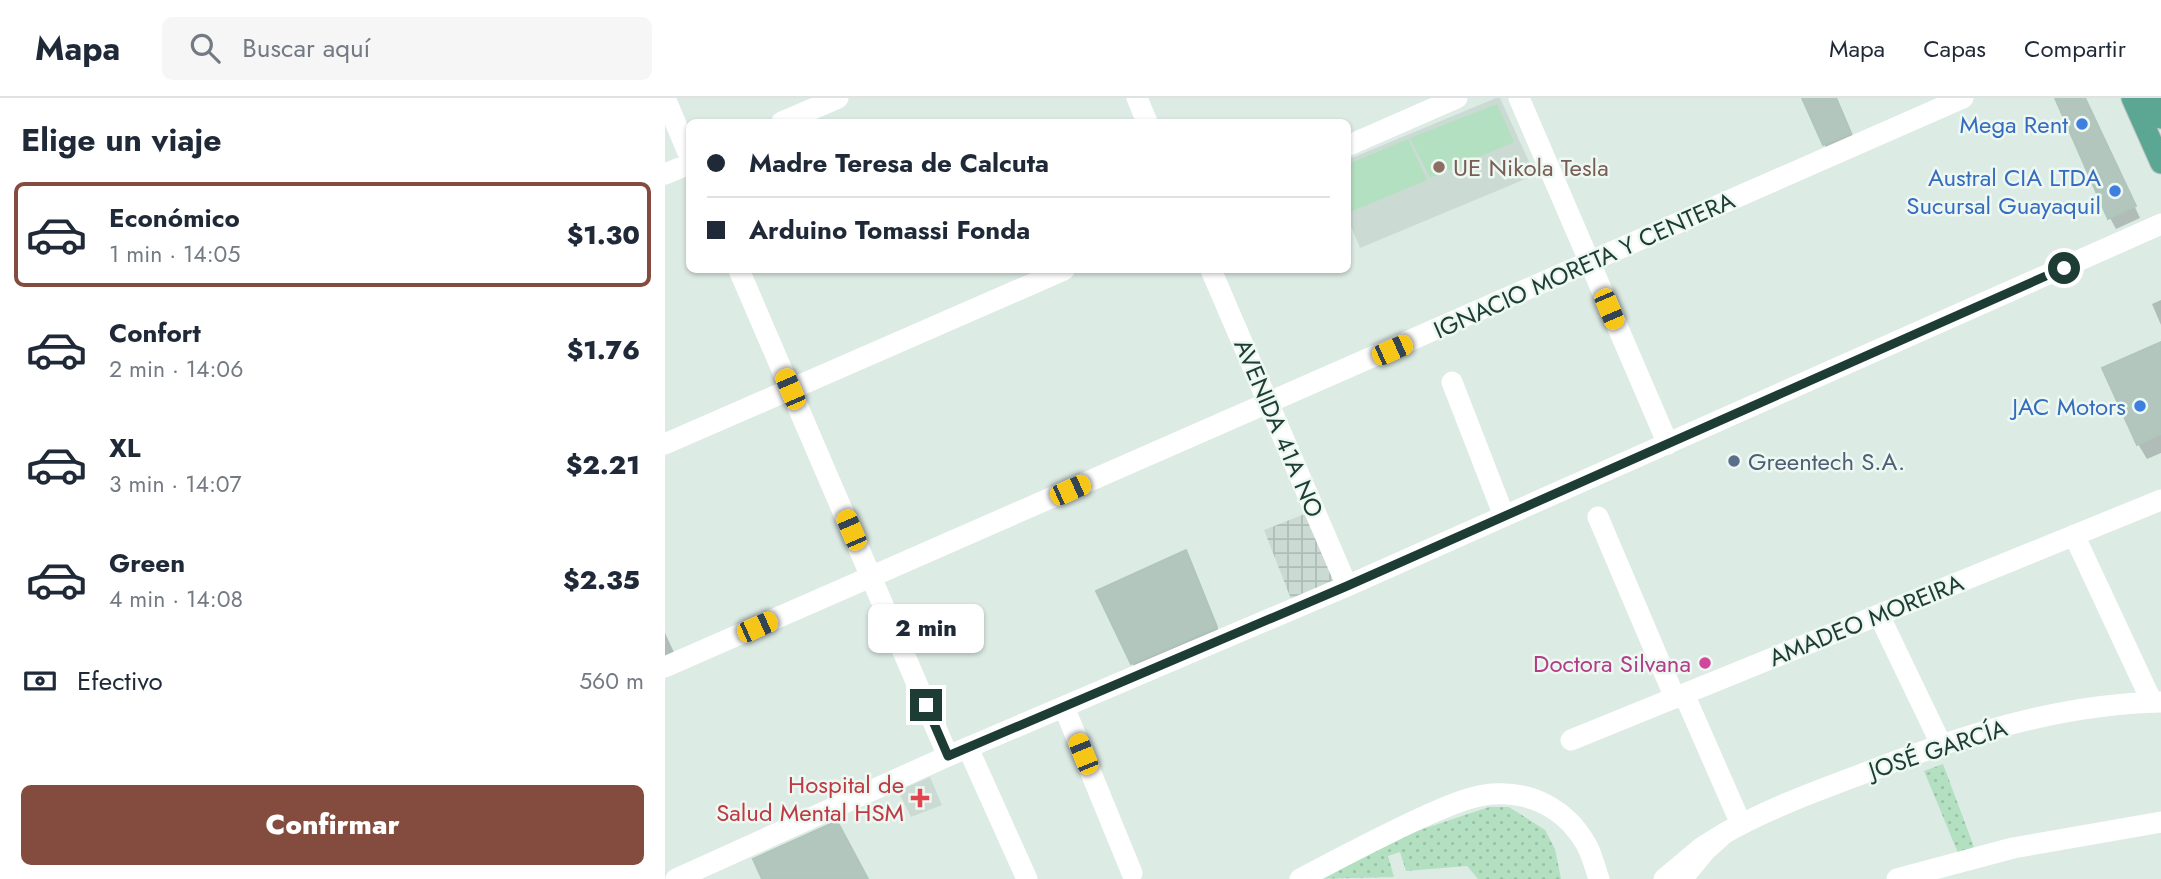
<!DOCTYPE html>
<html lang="es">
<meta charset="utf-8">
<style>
:root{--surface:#fff;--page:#f6f6f7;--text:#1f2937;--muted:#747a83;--line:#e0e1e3;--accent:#844c3f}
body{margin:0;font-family:Jost,sans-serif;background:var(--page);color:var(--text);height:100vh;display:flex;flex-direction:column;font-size:26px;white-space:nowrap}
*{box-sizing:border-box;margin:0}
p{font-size:23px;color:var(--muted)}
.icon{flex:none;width:38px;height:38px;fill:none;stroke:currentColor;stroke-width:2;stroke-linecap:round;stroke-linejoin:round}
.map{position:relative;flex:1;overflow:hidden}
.panel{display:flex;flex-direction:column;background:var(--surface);width:665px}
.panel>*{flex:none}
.top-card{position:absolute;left:21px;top:21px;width:665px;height:154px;border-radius:10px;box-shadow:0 2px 5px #0004;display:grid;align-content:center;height:154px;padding:0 21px;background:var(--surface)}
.end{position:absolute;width:32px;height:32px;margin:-16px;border:9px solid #1d3d34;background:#fff;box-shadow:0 0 0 4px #fff}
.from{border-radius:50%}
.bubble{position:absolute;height:49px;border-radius:10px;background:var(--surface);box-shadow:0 2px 5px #0004;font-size:23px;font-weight:800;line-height:49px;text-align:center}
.car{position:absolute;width:21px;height:42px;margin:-21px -10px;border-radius:9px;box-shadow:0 0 5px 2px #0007;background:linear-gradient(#f5c518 24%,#345 0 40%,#f5c518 0 76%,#345 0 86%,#f5c518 0)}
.top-card b{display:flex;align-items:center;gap:24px;height:66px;font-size:26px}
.top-card b+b{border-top:2px solid var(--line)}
.top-card i{width:18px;height:18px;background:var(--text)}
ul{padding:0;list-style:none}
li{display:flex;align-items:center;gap:21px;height:105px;margin:0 14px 10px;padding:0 7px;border:4px solid transparent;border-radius:10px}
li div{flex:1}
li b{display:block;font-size:26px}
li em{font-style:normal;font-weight:800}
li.current{border-color:var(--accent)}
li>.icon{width:63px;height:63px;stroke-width:1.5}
h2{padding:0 21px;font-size:32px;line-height:84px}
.pay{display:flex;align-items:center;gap:18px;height:77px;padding:0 21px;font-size:26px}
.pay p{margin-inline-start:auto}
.button{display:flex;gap:14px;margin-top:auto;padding:14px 21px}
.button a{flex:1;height:80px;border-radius:10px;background:var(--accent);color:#fff;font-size:28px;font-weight:800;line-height:80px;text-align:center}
header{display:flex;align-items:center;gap:42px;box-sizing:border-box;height:98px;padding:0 35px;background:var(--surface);border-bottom:2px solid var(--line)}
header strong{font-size:33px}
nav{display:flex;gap:38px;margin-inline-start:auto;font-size:24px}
.search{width:490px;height:63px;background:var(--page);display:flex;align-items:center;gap:18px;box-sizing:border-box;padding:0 24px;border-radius:10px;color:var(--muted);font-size:26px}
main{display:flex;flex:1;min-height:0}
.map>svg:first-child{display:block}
</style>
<header>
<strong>Mapa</strong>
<div class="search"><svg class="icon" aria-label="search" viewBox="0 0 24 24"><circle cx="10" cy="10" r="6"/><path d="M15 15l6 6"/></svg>Buscar aquí</div>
<nav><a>Mapa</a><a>Capas</a><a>Compartir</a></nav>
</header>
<main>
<section class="panel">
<h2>Elige un viaje</h2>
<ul>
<li class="current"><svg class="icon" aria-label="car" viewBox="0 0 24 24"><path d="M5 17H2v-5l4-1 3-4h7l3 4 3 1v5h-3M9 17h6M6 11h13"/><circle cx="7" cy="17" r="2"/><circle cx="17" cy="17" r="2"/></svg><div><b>Económico</b><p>1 min · 14:05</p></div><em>$1.30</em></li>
<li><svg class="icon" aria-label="car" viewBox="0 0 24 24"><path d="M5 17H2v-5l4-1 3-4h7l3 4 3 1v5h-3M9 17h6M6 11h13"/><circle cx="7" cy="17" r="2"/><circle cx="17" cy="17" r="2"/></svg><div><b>Confort</b><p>2 min · 14:06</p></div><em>$1.76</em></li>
<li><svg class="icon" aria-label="car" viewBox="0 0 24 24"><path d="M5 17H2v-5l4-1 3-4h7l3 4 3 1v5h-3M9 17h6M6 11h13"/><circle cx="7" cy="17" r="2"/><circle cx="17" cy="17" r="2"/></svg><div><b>XL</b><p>3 min · 14:07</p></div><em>$2.21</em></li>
<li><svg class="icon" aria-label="car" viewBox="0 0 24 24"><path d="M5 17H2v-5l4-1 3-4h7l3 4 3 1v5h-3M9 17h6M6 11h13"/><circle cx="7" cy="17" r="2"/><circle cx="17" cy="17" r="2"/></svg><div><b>Green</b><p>4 min · 14:08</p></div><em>$2.35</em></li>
</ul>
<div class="pay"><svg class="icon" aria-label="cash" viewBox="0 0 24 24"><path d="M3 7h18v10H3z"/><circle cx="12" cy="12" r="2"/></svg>Efectivo<p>560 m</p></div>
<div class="button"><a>Confirmar</a></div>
</section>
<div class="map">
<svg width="1496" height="781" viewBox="0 0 1496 781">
<defs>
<pattern id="industrial-grid" width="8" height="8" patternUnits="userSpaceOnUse" patternTransform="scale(1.75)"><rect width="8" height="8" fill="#cbdbd4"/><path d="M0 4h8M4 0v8" fill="none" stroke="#aebdb7"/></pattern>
<pattern id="park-dots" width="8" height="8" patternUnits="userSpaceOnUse" patternTransform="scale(1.75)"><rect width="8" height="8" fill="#b3e0c0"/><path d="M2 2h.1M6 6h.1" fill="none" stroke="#9ac1a6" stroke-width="1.8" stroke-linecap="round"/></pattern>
</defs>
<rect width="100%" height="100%" fill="#ddebe5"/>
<path fill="#cbdbd4" d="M831,0H835L870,77L695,150L683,121L682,62Z
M265,679L277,707L246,719L233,693Z"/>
<path fill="url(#industrial-grid)" d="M642,415L670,484L626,501L599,432Z"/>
<path fill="#b3e0c0" d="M832,6L849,44L765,80L745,40Z
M743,41L762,82L685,114L683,109V66Z"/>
<path fill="url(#park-dots)" d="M1278,666L1309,749L1293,755L1259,673Z
M824,709H844L880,732L890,751L896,781H813L802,768L741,773L735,754L723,758L729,779L646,781L707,748Z"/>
<path fill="#0003" d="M1139,0H1172L1193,50L1168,61L1159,46Z
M1398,0H1419L1475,120L1451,131L1445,120Z
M1496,202V227L1487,206Z
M1496,278V355L1482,361L1473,346Z
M520,455L527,466L557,541L473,576L467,565Z
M0,535L15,567L0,573Z"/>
<path fill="#b2c6be" stroke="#afc6bd" stroke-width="2" d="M1137,0H1171L1186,35L1158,47Z
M1390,0H1420L1471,108L1443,121Z
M1496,244V336L1472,347L1437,270Z
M521,452L552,529L466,566L431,493Z
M172,723L203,781H97L88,761Z"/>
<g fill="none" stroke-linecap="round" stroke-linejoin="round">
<g stroke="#bbc5c2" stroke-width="23">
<path id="major" d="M1467,0L1496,65
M1487,0L1496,20"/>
</g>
<path stroke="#fff" stroke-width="21" d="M0,0L24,57
M472,0L482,24
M854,0L1003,346
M117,24L173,0
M682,48L792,0
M0,76L24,66
M74,172L283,658
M546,172L682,488
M787,284L839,418
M0,346L399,172
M933,419L1010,600
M1409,437L1487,604
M1214,517L1276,646
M0,569L1298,0
M1019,596L1076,726
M399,609L467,775
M906,642L1496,402
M303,650L362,781
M1060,735C1103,711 1151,693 1197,676C1292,639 1392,606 1496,604
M11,781L283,658L682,488L1496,126
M635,781C677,759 718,737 760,718C781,709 804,698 827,696C866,693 901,711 921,746C927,756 930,770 934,781
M999,781L1036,750L1060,735L1040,753L1017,781
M1232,781L1348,750L1496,724"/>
<use href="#major" stroke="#5ca794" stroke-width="21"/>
</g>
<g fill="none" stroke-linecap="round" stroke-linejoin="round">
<path stroke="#1d3d34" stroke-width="9" d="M261,607L283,658L682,488L1399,170"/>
</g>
<g fill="#3f7fe0" stroke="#eef8f3" stroke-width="2.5">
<circle cx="1417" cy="26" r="7"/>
<circle cx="1450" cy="93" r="7"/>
<circle cx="1475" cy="308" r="7"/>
</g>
<circle fill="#8d6e63" stroke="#eef8f3" stroke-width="2.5" cx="774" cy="69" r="7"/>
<circle fill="#5c6f8a" stroke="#eef8f3" stroke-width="2.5" cx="1069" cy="363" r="7"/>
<circle fill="#d1479c" stroke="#eef8f3" stroke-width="2.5" cx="1040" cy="565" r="7"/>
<path fill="#e0444e" stroke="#eef8f3" stroke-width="2.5" d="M251.5 689.5h7v7h7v7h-7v7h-7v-7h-7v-7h7z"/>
<g text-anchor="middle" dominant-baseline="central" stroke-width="5" stroke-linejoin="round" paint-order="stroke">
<g font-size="24" fill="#366cbe" stroke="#eef8f3" text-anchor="end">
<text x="1403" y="26">Mega Rent</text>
<text x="1436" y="79">Austral CIA LTDA<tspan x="1436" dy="28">Sucursal Guayaquil</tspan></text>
<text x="1461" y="308">JAC Motors</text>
</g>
<g font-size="24" fill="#785e54" stroke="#eef8f3" text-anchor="start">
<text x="788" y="69">UE Nikola Tesla</text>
</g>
<g font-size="24" fill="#1d3d34" stroke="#eef8f3">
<text transform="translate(919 167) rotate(-24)">IGNACIO MORETA Y CENTERA</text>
<text transform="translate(614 330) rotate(67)">AVENIDA 41A NO</text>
<text transform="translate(1201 522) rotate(-22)">AMADEO MOREIRA</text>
<text transform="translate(1273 651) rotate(-18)">JOSÉ GARCÍA</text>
</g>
<g font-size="24" fill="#4e5e75" stroke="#eef8f3" text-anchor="start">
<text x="1083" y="363">Greentech S.A.</text>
</g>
<g font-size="24" fill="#b23c85" stroke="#eef8f3" text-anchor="end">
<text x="1026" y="565">Doctora Silvana</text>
</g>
<g font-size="24" fill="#be3a42" stroke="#eef8f3" text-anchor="end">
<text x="239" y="686">Hospital de<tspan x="239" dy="28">Salud Mental HSM</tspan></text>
</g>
</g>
</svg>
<i class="end from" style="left:1399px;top:170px"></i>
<i class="end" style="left:261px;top:607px"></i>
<div class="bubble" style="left:203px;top:506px;width:116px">2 min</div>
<i class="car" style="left:944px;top:211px;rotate:157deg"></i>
<i class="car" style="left:727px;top:252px;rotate:66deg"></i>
<i class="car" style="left:125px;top:291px;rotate:337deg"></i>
<i class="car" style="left:405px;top:392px;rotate:66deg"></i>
<i class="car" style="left:186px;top:432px;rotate:337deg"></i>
<i class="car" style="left:92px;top:529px;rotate:66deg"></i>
<i class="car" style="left:418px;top:656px;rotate:338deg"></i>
<div class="top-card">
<b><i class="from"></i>Madre Teresa de Calcuta</b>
<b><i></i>Arduino Tomassi Fonda</b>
</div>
</div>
</main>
